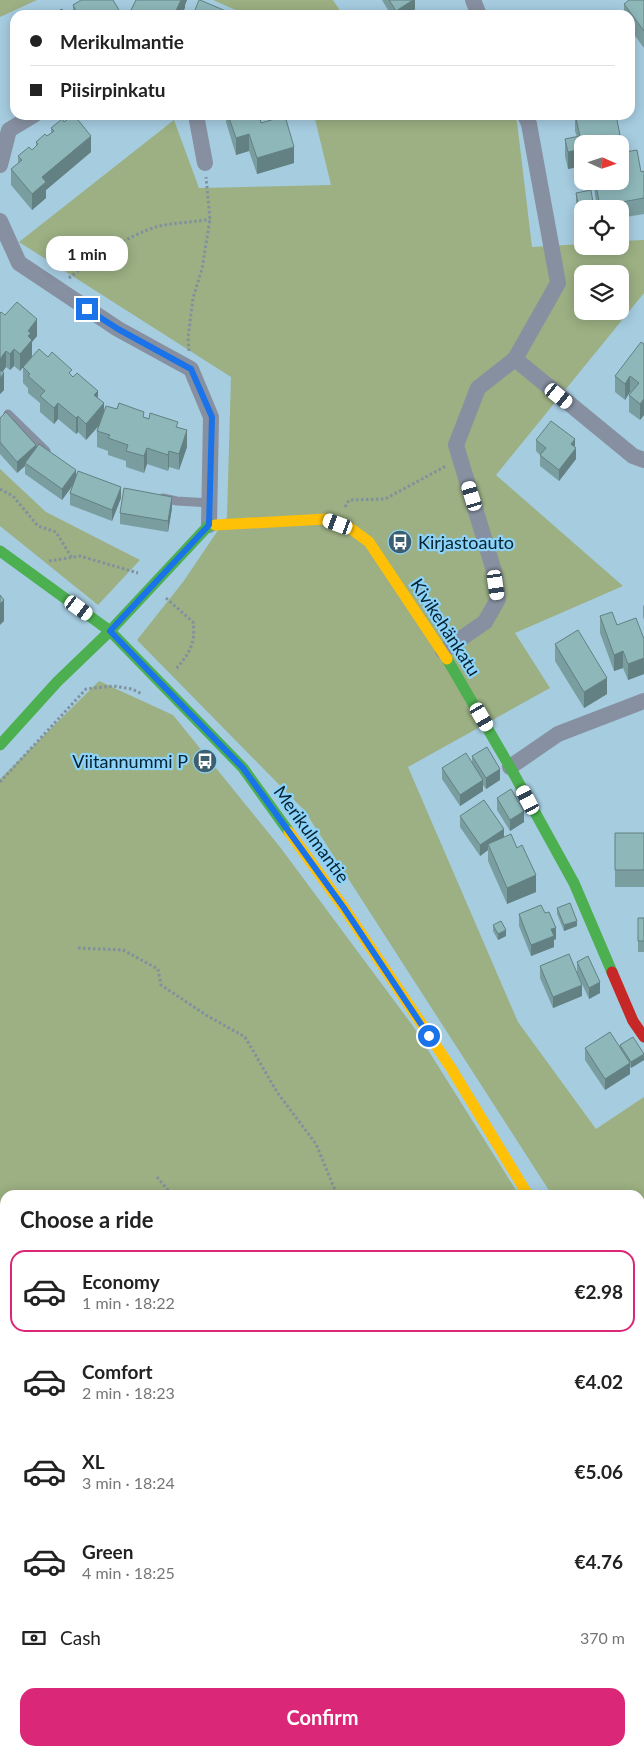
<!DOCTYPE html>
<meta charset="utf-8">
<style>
:root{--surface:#fff;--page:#f6f6f6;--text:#222;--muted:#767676;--line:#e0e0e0;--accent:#db2777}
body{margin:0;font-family:Lato,sans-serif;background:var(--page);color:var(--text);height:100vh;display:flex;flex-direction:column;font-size:19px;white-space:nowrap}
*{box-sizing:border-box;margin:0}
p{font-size:16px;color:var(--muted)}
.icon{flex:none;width:28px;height:28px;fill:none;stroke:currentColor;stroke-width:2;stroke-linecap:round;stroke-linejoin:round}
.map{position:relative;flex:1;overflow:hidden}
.sheet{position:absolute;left:0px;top:1190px;width:645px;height:566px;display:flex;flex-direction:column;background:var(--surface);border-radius:15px 15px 0 0;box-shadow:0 2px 12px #0003}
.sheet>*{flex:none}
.guide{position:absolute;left:10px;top:10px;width:625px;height:110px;border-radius:15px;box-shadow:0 2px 12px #0003;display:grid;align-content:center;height:110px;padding:0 20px;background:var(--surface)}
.needle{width:32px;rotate:93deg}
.buttons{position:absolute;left:574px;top:135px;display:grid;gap:10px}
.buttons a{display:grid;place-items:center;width:55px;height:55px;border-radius:10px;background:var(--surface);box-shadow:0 2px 12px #0003;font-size:25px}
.end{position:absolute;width:22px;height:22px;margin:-11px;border:6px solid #1a73e8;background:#fff;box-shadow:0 0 0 2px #fff}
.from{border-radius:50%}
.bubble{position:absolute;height:35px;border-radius:15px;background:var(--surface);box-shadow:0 2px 12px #0003;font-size:16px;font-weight:700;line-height:35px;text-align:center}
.car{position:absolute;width:15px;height:30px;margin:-15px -8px;border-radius:6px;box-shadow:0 0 4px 1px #0007;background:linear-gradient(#fff 24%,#345 0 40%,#fff 0 76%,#345 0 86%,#fff 0)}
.guide b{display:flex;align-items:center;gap:18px;height:48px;font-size:19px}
.guide b+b{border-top:1px solid var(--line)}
.guide i{width:12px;height:12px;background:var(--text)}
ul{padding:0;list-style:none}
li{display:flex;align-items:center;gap:15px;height:82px;margin:0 10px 8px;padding:0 10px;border:2px solid transparent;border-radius:15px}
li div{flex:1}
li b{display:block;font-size:19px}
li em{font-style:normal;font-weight:700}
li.selected{border-color:var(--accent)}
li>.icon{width:45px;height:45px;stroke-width:1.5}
h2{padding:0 20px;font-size:22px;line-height:60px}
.pay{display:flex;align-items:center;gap:12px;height:55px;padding:0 20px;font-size:19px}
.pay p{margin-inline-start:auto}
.action{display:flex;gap:10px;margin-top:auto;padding:10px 20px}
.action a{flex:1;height:58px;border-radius:15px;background:var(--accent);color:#fff;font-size:20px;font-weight:700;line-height:58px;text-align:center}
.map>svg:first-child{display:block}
</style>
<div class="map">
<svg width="644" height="1756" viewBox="0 0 644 1756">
<rect width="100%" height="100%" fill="#a6cce0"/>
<path fill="#9cb083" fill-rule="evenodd" d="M0,0H37L0,17Z
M213,0H333L343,15H247Z
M314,115H513L517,122L532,247L582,244V246H620V241L644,240V293L496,475L623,586L515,633L550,688L408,767L518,1022L596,1129L644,1097V1335L640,1329V1195H552L304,810L137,640L183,582L227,517L231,377L19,242L174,120L199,188L331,185ZM582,274H620V311H582Z
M0,469L46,512L140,560L98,605L0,526Z
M99,681L173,715L280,847L413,1026L519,1195H5V1284L0,1285V779Z
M640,1389L644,1395V1735H640Z
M162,1751H541L505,1756H154Z"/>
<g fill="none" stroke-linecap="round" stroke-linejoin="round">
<path stroke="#81909f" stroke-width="3" stroke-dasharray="2.5 2.5" stroke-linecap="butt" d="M69,278C89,261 131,234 156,227C174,222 192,223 210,219
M189,351L188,338L193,298L202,269L210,219L206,177
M0,489L13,496L38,526L56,532L72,558
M345,507L349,500L385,499L446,466
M49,561L80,556L138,573
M166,598L193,622C196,644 189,654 175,670
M0,782L86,689L113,686L132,689L142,694
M78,948L123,950L158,969L161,985L206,1015L245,1037L277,1092L316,1144L337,1195
M157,1177L172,1195
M0,1250L5,1251
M640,1725L644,1724
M274,1751V1756
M137,1756L154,1751"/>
<path stroke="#8790a1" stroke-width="9" d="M8,414L46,451
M163,498L177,501L210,503
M0,1678H3"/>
<path stroke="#8790a1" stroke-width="16" d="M473,0L479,15
M196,115L205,163
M0,165L9,130L34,115
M0,221L19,263L118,329L191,369L211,417L209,525
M515,359L633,456L644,460
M443,651L485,622L498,599L494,571L456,445L478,388L515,359L558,283L529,124L525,115
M510,767L558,734L644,701"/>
<path stroke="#4caf50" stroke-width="11" d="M0,551L110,631L243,768L289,832
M447,659L510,767L574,883L612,972
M0,745L57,682L110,631L209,525H215
M640,1377L644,1384"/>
<path stroke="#ffc107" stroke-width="11" d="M215,525L326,519L350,528L369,542L447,659
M289,832L344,908L451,1068L528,1195"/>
<path stroke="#c62828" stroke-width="11" d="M612,972L633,1021L644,1037"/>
</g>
<path fill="#7a9da0" d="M136,0H187L181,15H131V10Z
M382,0H415V9L407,15H391Z
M644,0V48L630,29V15H624V4Z
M73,5L122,15H73Z
M226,115H261V123L294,163L257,174L249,151L236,155L226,122Z
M575,115L620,151L582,144V166L568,169L565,156V139L577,137L575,131Z
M51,128L91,152L46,190V198L32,210L11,185V169L18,163V156L32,150L36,146V142L47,136L51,133Z
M644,171V214L620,218V209H597L593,181H620Z
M576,193L582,209V229H581L576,204Z
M5,315L37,336L32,342V356L72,376L98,398L104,411L144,417L178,427L187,447L179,470L169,467L168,471L147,464L144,473L126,467V461L108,455V451L97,447V431L99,425L86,440L78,432L76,434L58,419L54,424L40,412V403L28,393V388L23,383V367L20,371L14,366L10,370L6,367L2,372L4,390L0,394Z
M644,344V415L640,420L629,412V395L631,393L630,392L625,400L615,392V376Z
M0,418L36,448L76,478L121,498L112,521L70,505V493L73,484L62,500L25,474V466L17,473L0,454Z
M536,440L575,446L576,459L559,481L540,466V455L536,451Z
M172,508L168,532L120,524V513Z
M644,605V620L643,617V606Z
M600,616L644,639V674L628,680L623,668L614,671L600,633Z
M555,644L607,694L584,708L555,661Z
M472,756L500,780L486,789L483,785V791L460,806L442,779V768L472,763Z
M497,798L524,822L510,831L497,810Z
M460,816L504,838L536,892L507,904L488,861V850L480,856L460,827Z
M615,833H644V887H615Z
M557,908L577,926L564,931L557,914Z
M519,914L556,939L554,940V947L531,956L519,926Z
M638,918H644V952H638Z
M493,925L506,936L498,940L493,931Z
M577,962L600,993L589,999L577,973Z
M540,966L582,996L553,1008L540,978Z
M620,1045L644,1060L631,1068L630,1066V1074L605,1090L585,1060V1048H620Z"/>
<path fill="#638082" d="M181,0H187L185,5V8L181,15H174Z
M413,0H415V9L407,15H396V11Z
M249,134V151L236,155V138Z
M620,135V151V144H589V141Z
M91,136V152L46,190V198L32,210V194L42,177Z
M294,147V163L257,174V158Z
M582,149V166L568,169V152Z
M37,319V336L32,342V356L20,371V354L28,331Z
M14,349V366L10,370V354Z
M6,351V367L1,374L4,373V390L0,394V359Z
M630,376V392L625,400V384Z
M98,391V408L94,395Z
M644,399V415L640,420V404Z
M58,403V419L54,424V408Z
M104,403V420L86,440V424Z
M78,416V432L76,434V418Z
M187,430V447L179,470V454Z
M575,439V450L576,448V459L559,481V470L571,444Z
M36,445V456L25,463V466L17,473V462Z
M147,448V464L144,473V456Z
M169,451V467L168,471V455Z
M76,470V481L62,500V489Z
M121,487V498L112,521V510Z
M172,497V508L168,532V521Z
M4,600V621L0,625V604Z
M623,651V668L614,671V655Z
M644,658V674L628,680V664Z
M607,678V694L584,708V692Z
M500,769V780L486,789V778Z
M483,780V791L460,806V795Z
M524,811V822L510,831V820Z
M504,829V840L488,844V850L480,856V845Z
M536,875V892L507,904V888Z
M577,921V926L564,931V925Z
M556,928V939L554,940V947L531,956V945L551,929Z
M506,930V936L498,940V934Z
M600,982V993L589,999V988Z
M582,985V996L553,1008V997Z
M644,1054V1060L631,1068V1062Z
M630,1063V1074L605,1090V1079Z"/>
<path fill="#8eb7ba" stroke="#638082" d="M81,0H113L122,15H74L77,13L73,5Z
M136,0H181L174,15H141L131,10Z
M199,0H200L235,15H193Z
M389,0H413L396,11Z
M629,0H644V31L624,4Z
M62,9L65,15H51Z
M73,115H74L91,136L42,177L46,182L32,194L11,169L22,160L18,156L29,147L32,150L38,144L36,142L45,134L47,136L54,131L51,128L62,119L64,122Z
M228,115H259L261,123L285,116L294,147L257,158L249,134L236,138Z
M575,115H616L620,135L589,141L590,144H582V149L568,152L565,139L580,136Z
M637,150L641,172L644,171V198L600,206L595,181H620V153Z
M591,190L594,209H582V217L581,218L576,193Z
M17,302L37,319L28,331L31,333L28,336L32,340L20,354L14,349L10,354L6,351L0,359V313L1,312L5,315Z
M641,342L644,344V399L640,404L629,395L639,383L630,376L625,384L615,376Z
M39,349L48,357L52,352L72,370L69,373L73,377L77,373L98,391L94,395L104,403L86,424L78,416L76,418L58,403L54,408L40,396L45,391L28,376L30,374L23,367Z
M0,370L4,373L0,378Z
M119,403L144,412L143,417L149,419L150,413L178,422L176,427L187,430L179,454L169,451L168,455L147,448L144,456L126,451L128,445L108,438L110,435L97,431L106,406L117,409Z
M6,412L36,445L17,462L0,442V418Z
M551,421L575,439L571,444L576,448L559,470L540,455L546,448L536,440Z
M39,444L76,470L62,489L25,463Z
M78,471L121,487L112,510L70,493Z
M124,488L172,497L168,521L120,513Z
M0,595L4,600L0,604Z
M612,612L617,625L636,618L644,639V658L628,664L623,651L614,655L600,616Z
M578,630L607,678L584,692L555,644Z
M487,747L500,769L486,778L472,756Z
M466,753L483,780L460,795L442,768Z
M511,789L524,811L510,820L497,798Z
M484,800L504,829L480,845L460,816Z
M615,833H644V870H615Z
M511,834L517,848L522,845L536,875L507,888L488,844Z
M570,903L577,921L564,925L557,908Z
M541,905L545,913L549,912L556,928L551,929L554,936L531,945L519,914Z
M638,918H644V941H638Z
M501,921L506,930L498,934L493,925Z
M569,954L582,985L553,997L540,966Z
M588,956L600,982L589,988L577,962Z
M610,1032L630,1063L605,1079L585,1048Z
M633,1037L644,1054L631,1062L620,1045Z
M644,1744V1756H635L639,1751H640V1749Z"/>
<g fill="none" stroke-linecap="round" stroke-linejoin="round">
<path stroke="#1a73e8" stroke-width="6" d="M87,309L118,329L191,369L212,417L209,525L110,631L243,768L344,908L429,1036"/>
</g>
<defs>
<g id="bus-disc" transform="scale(1.25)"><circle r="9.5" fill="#3d5e6e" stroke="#8dd3f9"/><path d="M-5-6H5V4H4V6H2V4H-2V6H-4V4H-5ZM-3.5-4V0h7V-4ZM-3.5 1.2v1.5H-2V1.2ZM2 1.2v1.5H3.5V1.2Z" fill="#fff"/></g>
</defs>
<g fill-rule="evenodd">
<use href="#bus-disc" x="400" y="542"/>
<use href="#bus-disc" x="205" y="761"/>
</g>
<g text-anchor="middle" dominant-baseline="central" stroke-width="4.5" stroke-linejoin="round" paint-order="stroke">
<g font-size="18" fill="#052331" stroke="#8dd3f9" text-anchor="start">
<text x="418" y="542">Kirjastoauto</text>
<text x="188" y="761" text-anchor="end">Viitannummi P</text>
</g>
<g font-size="18" fill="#052331" stroke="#8dd3f9">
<text transform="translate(446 627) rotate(57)">Kivikehänkatu</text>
<text transform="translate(312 834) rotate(54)">Merikulmantie</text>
</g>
</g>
</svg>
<div class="buttons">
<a><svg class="needle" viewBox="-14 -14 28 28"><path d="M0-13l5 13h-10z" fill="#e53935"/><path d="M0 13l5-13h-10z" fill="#767676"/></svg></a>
<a><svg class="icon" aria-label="locate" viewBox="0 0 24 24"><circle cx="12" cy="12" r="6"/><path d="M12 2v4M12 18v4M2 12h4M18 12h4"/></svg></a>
<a><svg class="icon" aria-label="layers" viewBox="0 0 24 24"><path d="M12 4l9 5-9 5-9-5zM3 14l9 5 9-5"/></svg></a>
</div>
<i class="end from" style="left:429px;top:1036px"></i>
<i class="end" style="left:87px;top:309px"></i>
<div class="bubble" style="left:46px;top:236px;width:82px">1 min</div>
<i class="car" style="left:559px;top:396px;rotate:129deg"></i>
<i class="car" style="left:472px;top:496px;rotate:343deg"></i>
<i class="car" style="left:338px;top:524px;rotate:290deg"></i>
<i class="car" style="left:496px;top:585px;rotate:172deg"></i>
<i class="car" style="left:79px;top:608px;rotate:126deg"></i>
<i class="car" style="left:482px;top:717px;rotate:150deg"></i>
<i class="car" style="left:528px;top:800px;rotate:332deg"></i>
<div class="guide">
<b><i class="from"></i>Merikulmantie</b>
<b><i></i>Piisirpinkatu</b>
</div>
<section class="sheet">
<h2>Choose a ride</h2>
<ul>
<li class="selected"><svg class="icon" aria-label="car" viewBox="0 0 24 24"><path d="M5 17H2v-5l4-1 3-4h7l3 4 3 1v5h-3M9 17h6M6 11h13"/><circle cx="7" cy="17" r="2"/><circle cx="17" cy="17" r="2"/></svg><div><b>Economy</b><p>1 min · 18:22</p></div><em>€2.98</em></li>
<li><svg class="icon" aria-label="car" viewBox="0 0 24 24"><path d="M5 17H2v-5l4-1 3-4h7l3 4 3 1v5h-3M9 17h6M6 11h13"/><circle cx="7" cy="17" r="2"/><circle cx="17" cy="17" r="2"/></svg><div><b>Comfort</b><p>2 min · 18:23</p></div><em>€4.02</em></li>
<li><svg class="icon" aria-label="car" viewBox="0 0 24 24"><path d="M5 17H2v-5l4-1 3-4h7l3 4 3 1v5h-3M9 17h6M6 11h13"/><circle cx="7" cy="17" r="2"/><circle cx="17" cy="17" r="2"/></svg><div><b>XL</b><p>3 min · 18:24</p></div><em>€5.06</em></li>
<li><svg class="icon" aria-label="car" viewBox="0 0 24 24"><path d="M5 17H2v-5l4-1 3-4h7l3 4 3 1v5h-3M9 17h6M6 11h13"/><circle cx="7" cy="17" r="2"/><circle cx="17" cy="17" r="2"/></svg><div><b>Green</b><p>4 min · 18:25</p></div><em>€4.76</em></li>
</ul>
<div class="pay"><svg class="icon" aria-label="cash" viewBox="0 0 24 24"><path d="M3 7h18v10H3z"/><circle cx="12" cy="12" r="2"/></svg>Cash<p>370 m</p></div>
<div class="action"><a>Confirm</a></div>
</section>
</div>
